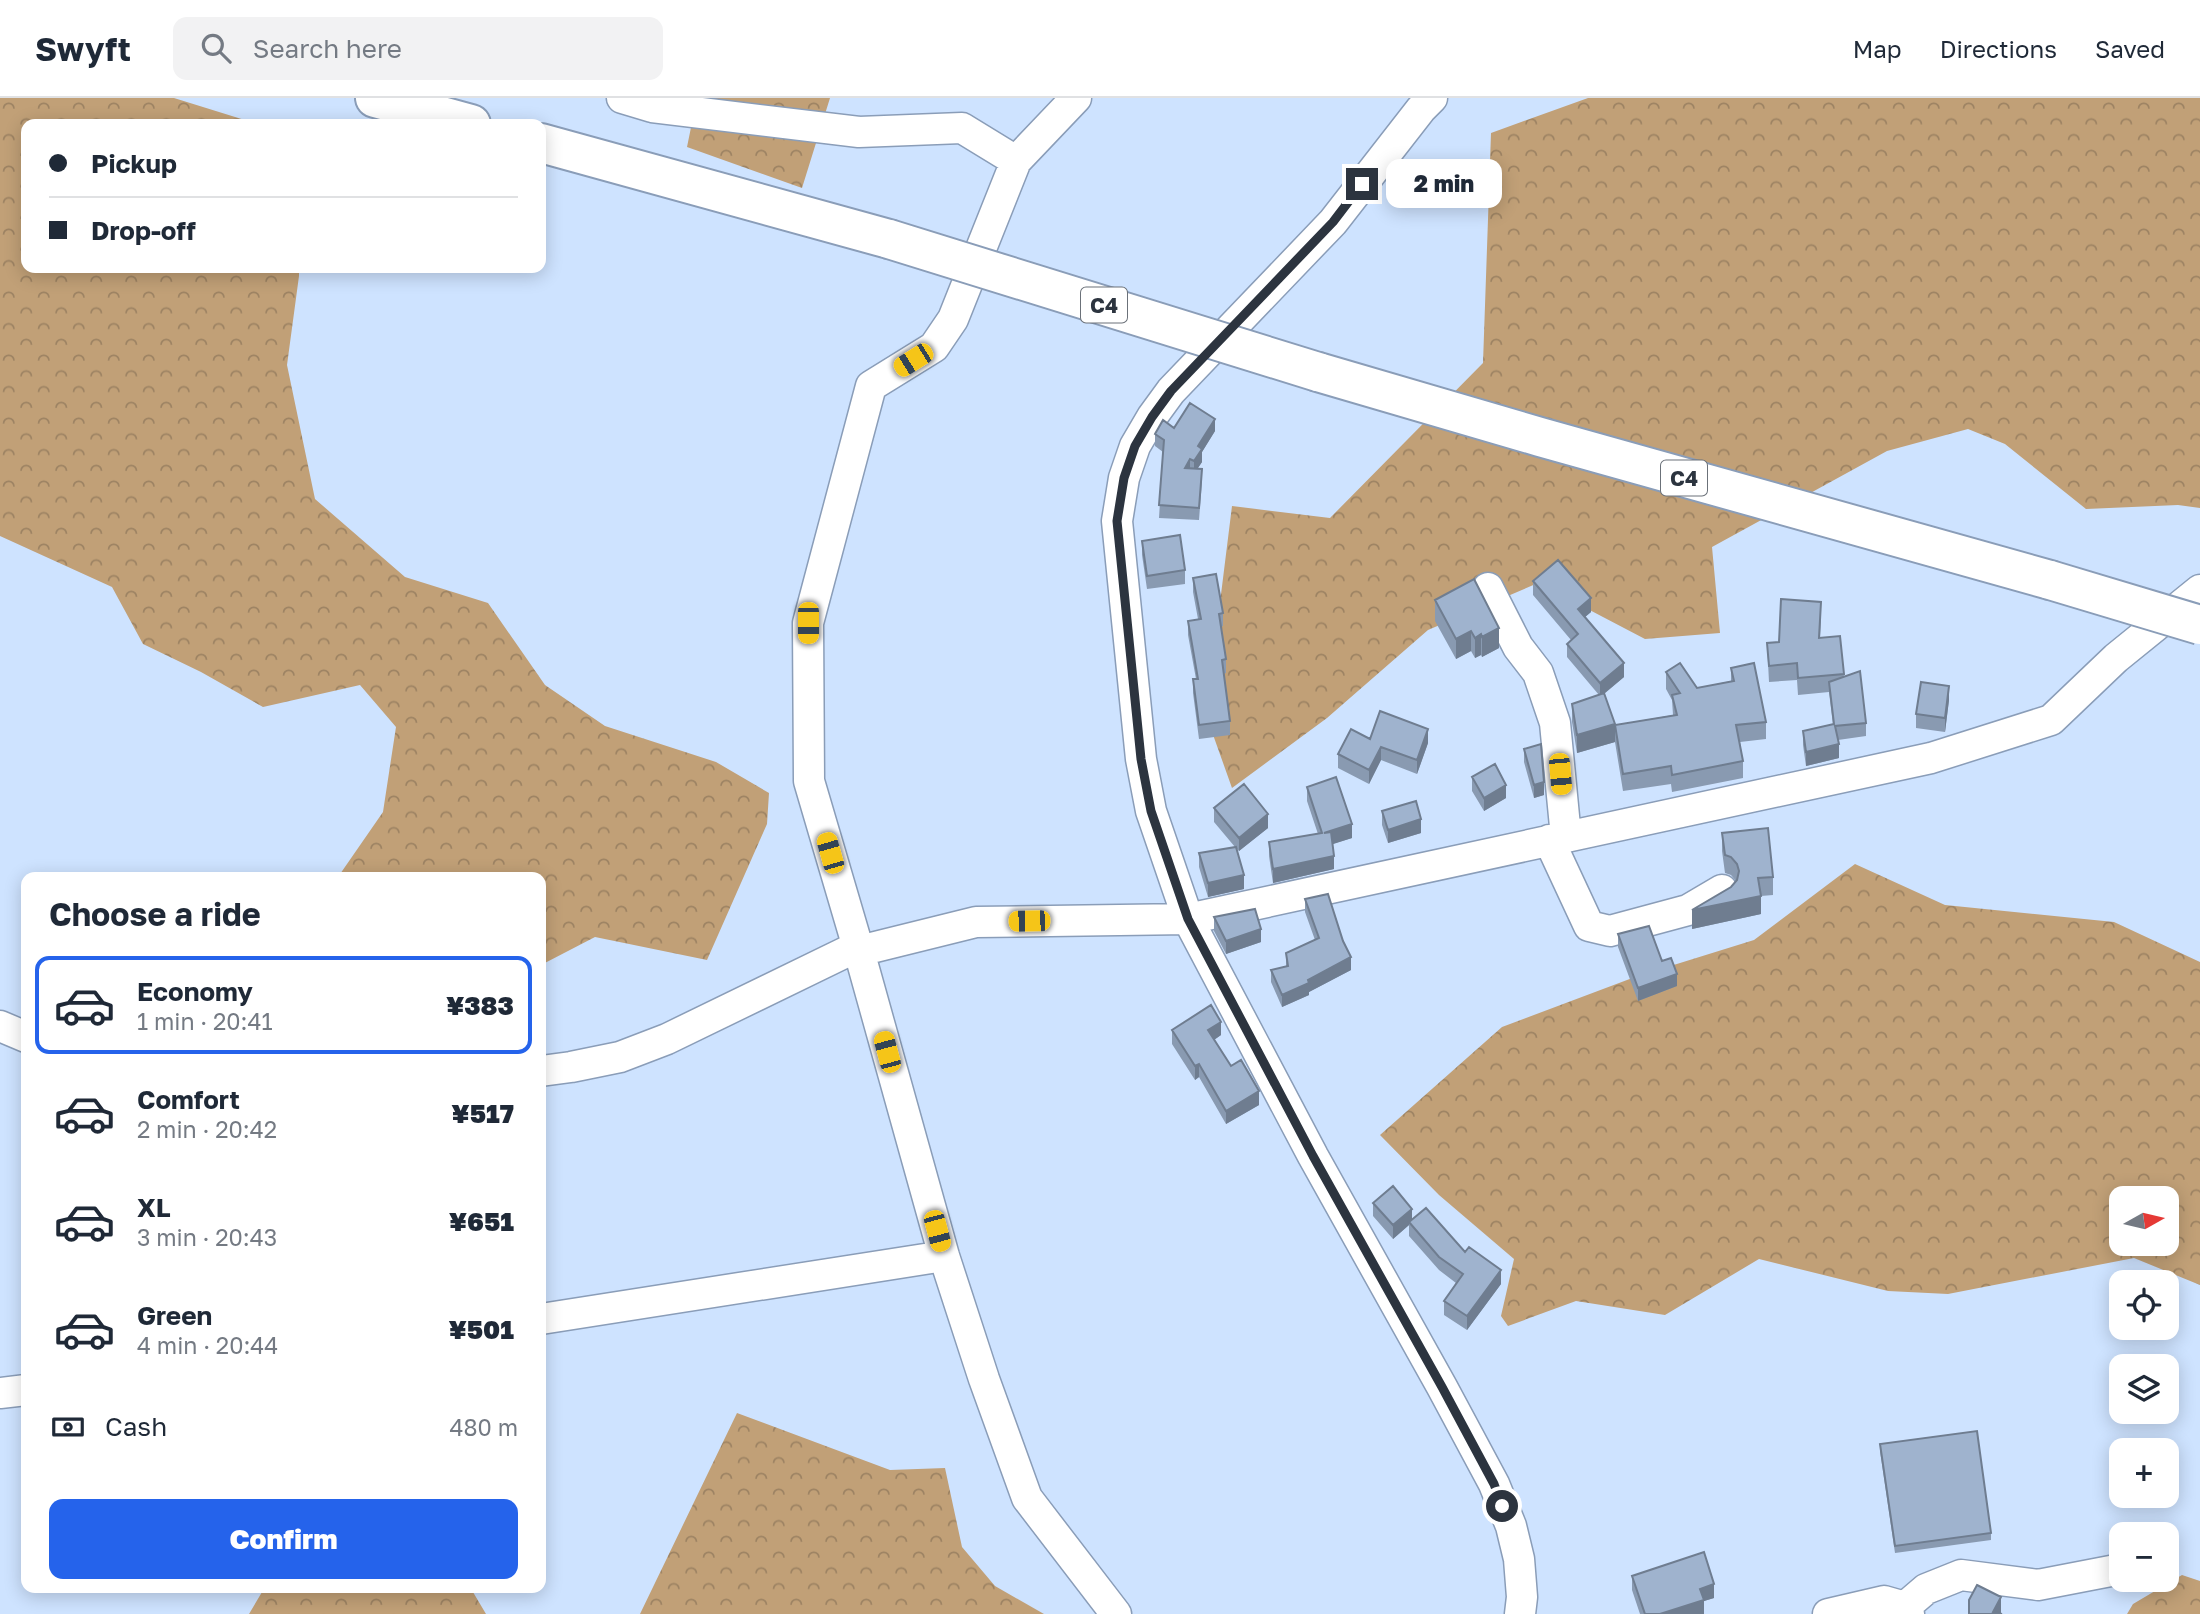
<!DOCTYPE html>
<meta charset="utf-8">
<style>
:root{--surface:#fff;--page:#f2f2f3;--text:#1f2937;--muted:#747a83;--line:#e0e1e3;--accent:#2563eb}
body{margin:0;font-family:"Golos Text",sans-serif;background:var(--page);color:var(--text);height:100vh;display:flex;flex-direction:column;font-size:26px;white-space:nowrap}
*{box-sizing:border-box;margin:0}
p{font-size:23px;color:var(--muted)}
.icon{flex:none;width:38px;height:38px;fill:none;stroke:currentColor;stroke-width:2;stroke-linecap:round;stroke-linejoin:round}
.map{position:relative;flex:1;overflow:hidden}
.details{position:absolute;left:21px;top:774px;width:525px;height:721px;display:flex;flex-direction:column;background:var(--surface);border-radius:14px;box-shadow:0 4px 18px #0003}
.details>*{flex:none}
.hud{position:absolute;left:21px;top:21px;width:525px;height:154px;border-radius:14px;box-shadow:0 4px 18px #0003;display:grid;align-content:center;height:154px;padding:0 28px;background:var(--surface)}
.needle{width:46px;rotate:82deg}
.tools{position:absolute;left:2109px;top:1088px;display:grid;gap:14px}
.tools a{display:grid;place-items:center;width:70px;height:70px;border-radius:14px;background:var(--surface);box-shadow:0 4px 18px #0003;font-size:35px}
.end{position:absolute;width:32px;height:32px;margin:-16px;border:9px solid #2c343f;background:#fff;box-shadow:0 0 0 4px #fff}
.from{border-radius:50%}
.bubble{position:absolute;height:49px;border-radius:14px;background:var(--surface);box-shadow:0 4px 18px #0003;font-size:23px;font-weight:800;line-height:49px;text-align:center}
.car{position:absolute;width:21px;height:42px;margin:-21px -10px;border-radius:9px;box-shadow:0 0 5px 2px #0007;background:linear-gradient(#f5c518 24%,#345 0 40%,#f5c518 0 76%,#345 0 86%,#f5c518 0)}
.hud b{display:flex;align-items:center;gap:24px;height:66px;font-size:26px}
.hud b+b{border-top:2px solid var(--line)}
.hud i{width:18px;height:18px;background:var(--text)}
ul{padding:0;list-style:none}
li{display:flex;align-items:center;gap:21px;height:98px;margin:0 14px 10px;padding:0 14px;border:4px solid transparent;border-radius:14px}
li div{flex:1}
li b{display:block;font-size:26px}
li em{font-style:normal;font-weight:800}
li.current{border-color:var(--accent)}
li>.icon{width:63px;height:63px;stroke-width:1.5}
h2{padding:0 28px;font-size:32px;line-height:84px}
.pay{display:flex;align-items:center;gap:18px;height:77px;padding:0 28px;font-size:26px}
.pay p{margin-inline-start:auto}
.action{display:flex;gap:14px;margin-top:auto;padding:14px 28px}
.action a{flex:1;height:80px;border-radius:14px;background:var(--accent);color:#fff;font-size:28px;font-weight:800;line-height:80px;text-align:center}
header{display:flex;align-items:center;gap:42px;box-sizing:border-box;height:98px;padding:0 35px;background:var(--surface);border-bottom:2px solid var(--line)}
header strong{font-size:33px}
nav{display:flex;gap:38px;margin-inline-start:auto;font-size:24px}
.search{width:490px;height:63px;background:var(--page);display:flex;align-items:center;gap:18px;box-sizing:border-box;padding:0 24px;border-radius:14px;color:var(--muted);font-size:26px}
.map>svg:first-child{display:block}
</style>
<header>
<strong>Swyft</strong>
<div class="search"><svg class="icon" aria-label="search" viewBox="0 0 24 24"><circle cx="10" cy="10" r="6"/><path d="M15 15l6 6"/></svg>Search here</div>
<nav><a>Map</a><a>Directions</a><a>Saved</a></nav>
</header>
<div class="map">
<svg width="2200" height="1516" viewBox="0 0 2200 1516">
<defs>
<pattern id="forest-crowns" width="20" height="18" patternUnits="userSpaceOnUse" patternTransform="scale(1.75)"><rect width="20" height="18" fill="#c1a077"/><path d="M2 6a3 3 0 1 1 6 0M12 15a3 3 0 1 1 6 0" fill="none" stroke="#9d8363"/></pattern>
</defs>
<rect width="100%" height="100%" fill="#cee3ff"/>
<path fill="url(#forest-crowns)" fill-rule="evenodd" d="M0,0H174L258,26H26V170H299V178L287,267L315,401L405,479L488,505L545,587L605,628L716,664L769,695L767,726L707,862L595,839L541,867V779H338L383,714L396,629L360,587L263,609L201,574L143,546L112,489L0,438Z
M697,0H830L802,90L687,49Z
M1588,0H2200V410L2178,407L2086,411L2005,346L1968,331L1887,353L1712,449L1720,535L1645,541L1538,485L1428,532L1327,620L1232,690L1206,617L1232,408L1330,420L1483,265L1491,35Z
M1855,766L1945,807L2114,824L2200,864V1187L2134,1160L1948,1196L1888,1193L1759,1161L1665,1217L1576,1203L1508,1228L1501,1218L1514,1161L1439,1097L1380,1037L1502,929L1635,879L1754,842ZM2121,1101H2166V1146H2121Z
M737,1315L890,1372L945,1370L962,1449L995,1488L1044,1516H640Z
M2182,1477L2200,1483V1516H2127L2133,1506Z
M265,1489H470L486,1516H249Z"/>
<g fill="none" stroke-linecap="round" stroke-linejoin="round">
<g stroke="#8a9db8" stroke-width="33">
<path id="minor" d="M622,0L652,9L859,34L962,30L1016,63
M1076,0L1016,63L953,221L934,249L871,288L808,525L809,683L859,853L944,1158L984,1281L1027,1400L1116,1516
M1432,0L1421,11L1333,124L1171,293L1152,319L1135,348L1124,380L1117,423L1141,661L1151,713L1188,821L1313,1058L1442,1289L1494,1386L1511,1428L1519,1461L1522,1499L1520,1516
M1488,490L1518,549L1538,575L1555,625L1566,739
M1549,742L1589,828L1610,833L1688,812L1722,792
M0,928L26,939
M541,973L571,969L620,959L667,941L846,854L859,853L976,824L1188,821L1931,660L2051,622L2116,560L2200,492
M541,1221L944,1158
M0,1295L26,1292
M1905,1509L1926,1491L1961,1477L2038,1487L2121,1471
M1828,1516L1884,1503L1905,1509L1909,1516"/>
</g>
<g stroke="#8a9db8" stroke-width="42">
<path id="highway" d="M375,0L471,26
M541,45L889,141
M1318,274L1540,339L2050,482"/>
</g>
<use href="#minor" stroke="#fff" stroke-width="30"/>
<use href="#highway" stroke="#fff" stroke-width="38"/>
<g stroke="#8a9db8" stroke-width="42" stroke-linecap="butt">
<path id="highway-bridge" d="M889,141L1318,274
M2050,482L2200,527"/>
</g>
<use href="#highway-bridge" stroke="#fff" stroke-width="38"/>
</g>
<path fill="#899ab1" d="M1174,330L1215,333L1202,354V364L1197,371L1202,383L1199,422L1159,420L1163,354L1155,348V336Z
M1142,443L1185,472V486L1147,491L1142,457Z
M1193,480L1223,515V528L1221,529L1226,561V575L1223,576L1230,623V637L1199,641L1193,595V581H1196L1188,537V523L1198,521L1193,494Z
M1533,483L1591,514L1585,519L1624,579L1604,596L1615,627L1673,617L1672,602L1666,591V574L1697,590L1731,583V570L1766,624V641L1740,644L1743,663V680L1672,694L1671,686L1623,693L1615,644L1577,655L1572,624V606L1599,597L1567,559V546L1571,542L1533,497Z
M1435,502L1499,550L1482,559L1481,557L1475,560L1471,553L1456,561L1435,523Z
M1821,521L1820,540L1840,538L1844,579L1866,625V638L1838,642L1839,660L1806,668L1803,647V633L1833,627L1829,594L1798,597L1797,582L1769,584L1767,545L1779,544Z
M1949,602L1945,634L1916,630V616Z
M1370,641L1428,645L1417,676L1381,662L1369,686L1338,670V656Z
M1524,651L1544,697L1534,700L1524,664Z
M1472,679L1506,700L1484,713L1472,693Z
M1307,689L1352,740L1332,746L1334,771L1273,785L1269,758V744L1318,736L1307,703Z
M1214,710L1268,730L1239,753L1236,750L1244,791L1208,799L1199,769V755L1235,749L1214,724Z
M1382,713L1421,735L1388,745L1382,727Z
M1722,735L1773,779V797L1761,798V816L1692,831L1736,783L1731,777L1725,775L1722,753Z
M1305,801L1351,872L1309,894V897L1282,909L1271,884V872L1286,868V855L1315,842L1305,814Z
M1214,819L1261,844L1226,856L1214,833Z
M1618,836L1662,863L1677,888L1638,903L1618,849Z
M1172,932L1221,937L1214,942L1231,968L1259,1007L1226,1026L1199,979L1195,982L1172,946Z
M1373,1105L1412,1122L1465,1154L1501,1186L1467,1232L1444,1217V1203L1456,1185L1439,1172L1409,1138V1127L1393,1141L1373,1118Z
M1880,1346L1991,1435V1442L1895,1455L1880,1353Z
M1632,1478L1714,1500L1704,1503V1516H1640L1632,1492Z"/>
<path fill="#6f7d90" d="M1215,321V333L1202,354V364L1194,376V363L1198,348Z
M1190,361V373L1185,370Z
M1591,500V514L1578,525V511Z
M1499,530V550L1482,559V539Z
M1471,533V553L1456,561V541Z
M1481,536V557L1475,560V540Z
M1624,565V579L1600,599V585Z
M1949,588V602L1945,634V620Z
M1615,626V644L1577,655V637Z
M1428,631V645L1417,676V662Z
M1839,646V660L1806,668V654Z
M1381,649V662L1369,686V672Z
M1544,684V697L1534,700V687Z
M1506,687V700L1484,713V700Z
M1268,716V730L1239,753V740Z
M1421,721V735L1388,745V732Z
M1352,726V740L1324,749V735Z
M1334,758V771L1273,785V771Z
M1244,777V791L1208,799V785Z
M1761,798V816L1692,831V812Z
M1261,831V844L1226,856V843Z
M1351,859V872L1309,894V897L1282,909V897Z
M1677,876V888L1638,903V890Z
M1221,924V937L1208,946V932Z
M1199,966V979L1195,982V968Z
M1259,993V1007L1226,1026V1013Z
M1412,1111V1124H1409V1127L1393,1141V1127Z
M1501,1172V1186L1467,1232V1218Z
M1714,1486V1500L1704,1503V1516H1660L1700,1491Z
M2001,1499V1516L1993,1514Z"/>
<path fill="#9fb3ce" stroke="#6f7d90" stroke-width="2" d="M1190,305L1215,321L1198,348L1202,351L1194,363L1190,361L1185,370L1202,371L1199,410L1159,407L1164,342L1155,336L1163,322L1174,330Z
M1180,437L1185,472L1147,478L1142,443Z
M1558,462L1591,500L1578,511L1624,565L1600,585L1567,546L1578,536L1533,483Z
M1216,476L1223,515L1219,516L1226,561L1222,562L1230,623L1199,627L1193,581H1198L1188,523L1201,521L1193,480Z
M1474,481L1499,530L1482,539L1481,536L1475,540L1471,533L1456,541L1435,502Z
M1781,501L1821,504L1819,540L1840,538L1844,576L1798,580L1797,565L1769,568L1767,545L1779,544Z
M1680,565L1697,590L1734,583L1731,570L1754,565L1766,624L1736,627L1743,663L1672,677L1671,668L1623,676L1615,627L1677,617L1672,597L1680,595L1666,574Z
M1860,573L1866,625L1835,628L1839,646L1806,654L1803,633L1834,626L1829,584Z
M1921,584L1949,588L1945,620L1916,616Z
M1604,595L1615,626L1577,637L1572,606Z
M1380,613L1428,631L1417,662L1381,649L1369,672L1338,656L1351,631L1370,641Z
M1541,646L1544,684L1534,687L1524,651Z
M1495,666L1506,687L1484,700L1472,679Z
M1336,679L1352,726L1324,735L1331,734L1334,758L1273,771L1269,744L1322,735L1307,689Z
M1244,686L1268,716L1239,740L1214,710Z
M1416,703L1421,721L1388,732L1382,713Z
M1768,730L1773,779L1758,780L1761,798L1692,812L1731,789L1737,782L1739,773L1737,766L1731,759L1725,757L1722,735Z
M1236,749L1244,777L1208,785L1199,755Z
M1328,796L1343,843L1351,859L1308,882L1309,885L1282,897L1271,872L1288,868L1286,855L1319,840L1305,801Z
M1255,811L1261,831L1226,843L1214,819Z
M1649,828L1662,863L1671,860L1677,876L1638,890L1618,836Z
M1211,907L1221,924L1208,932L1231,968L1241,962L1259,993L1226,1013L1199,966L1195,968L1172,932Z
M1393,1088L1412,1111L1393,1127L1373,1105Z
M1426,1110L1465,1154L1469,1149L1501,1172L1467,1218L1444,1203L1463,1176L1439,1159L1409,1124Z
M1977,1333L1991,1435L1895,1448L1880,1346Z
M1704,1454L1714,1486L1700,1491L1704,1502L1660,1516H1645L1632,1478Z
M1977,1487L2001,1499L1993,1514L2002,1516H1969V1502Z"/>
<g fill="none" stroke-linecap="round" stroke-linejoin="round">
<path stroke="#2c343f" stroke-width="9" d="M1362,86L1333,124L1171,293L1152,319L1135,348L1124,380L1117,423L1141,661L1151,713L1188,821L1313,1058L1442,1289L1494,1386L1502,1408"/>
</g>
<g text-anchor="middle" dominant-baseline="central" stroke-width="5" stroke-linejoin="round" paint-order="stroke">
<g fill="#fff" stroke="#6b7179" stroke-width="2">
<rect x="1081" y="189.5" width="46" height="35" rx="5"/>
<rect x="1661" y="362.5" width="46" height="35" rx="5"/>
</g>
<g font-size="21" font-weight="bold" fill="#2c343f">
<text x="1104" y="207">C4</text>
<text x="1684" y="380">C4</text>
</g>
</g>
</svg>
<div class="tools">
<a><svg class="needle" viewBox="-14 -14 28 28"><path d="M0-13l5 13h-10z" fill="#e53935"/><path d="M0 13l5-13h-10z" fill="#747a83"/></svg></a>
<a><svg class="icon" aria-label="locate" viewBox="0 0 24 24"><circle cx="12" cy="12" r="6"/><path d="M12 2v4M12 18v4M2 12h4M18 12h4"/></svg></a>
<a><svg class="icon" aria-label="layers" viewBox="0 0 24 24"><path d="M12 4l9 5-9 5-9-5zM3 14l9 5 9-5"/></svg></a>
<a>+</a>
<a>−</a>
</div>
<i class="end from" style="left:1502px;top:1408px"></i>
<i class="end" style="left:1362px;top:86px"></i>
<div class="bubble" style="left:1386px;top:61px;width:116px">2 min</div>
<i class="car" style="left:913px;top:262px;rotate:238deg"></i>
<i class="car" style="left:808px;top:525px;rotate:180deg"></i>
<i class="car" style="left:1560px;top:676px;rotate:175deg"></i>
<i class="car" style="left:830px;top:755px;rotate:344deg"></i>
<i class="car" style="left:1029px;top:823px;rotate:269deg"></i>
<i class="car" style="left:887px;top:954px;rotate:345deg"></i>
<i class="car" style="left:937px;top:1133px;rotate:165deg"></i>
<div class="hud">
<b><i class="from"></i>Pickup</b>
<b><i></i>Drop-off</b>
</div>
<section class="details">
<h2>Choose a ride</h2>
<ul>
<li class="current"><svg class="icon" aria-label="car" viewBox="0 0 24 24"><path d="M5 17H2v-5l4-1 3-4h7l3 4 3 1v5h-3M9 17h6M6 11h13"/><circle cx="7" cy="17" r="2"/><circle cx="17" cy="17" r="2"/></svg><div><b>Economy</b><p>1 min · 20:41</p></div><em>¥383</em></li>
<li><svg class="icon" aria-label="car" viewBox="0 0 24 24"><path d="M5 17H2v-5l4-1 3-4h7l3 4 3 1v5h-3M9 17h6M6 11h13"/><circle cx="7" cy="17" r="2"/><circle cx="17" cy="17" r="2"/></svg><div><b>Comfort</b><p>2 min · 20:42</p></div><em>¥517</em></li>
<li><svg class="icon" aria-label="car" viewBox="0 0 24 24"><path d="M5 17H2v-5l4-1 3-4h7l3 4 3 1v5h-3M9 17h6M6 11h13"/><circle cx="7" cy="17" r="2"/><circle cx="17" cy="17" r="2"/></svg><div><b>XL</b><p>3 min · 20:43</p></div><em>¥651</em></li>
<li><svg class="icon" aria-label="car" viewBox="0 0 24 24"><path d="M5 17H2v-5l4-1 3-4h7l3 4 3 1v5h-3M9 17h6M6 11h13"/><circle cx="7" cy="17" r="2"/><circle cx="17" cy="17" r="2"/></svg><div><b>Green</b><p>4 min · 20:44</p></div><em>¥501</em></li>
</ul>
<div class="pay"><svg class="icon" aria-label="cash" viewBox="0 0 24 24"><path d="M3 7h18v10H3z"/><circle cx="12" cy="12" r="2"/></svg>Cash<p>480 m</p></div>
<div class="action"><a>Confirm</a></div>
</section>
</div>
